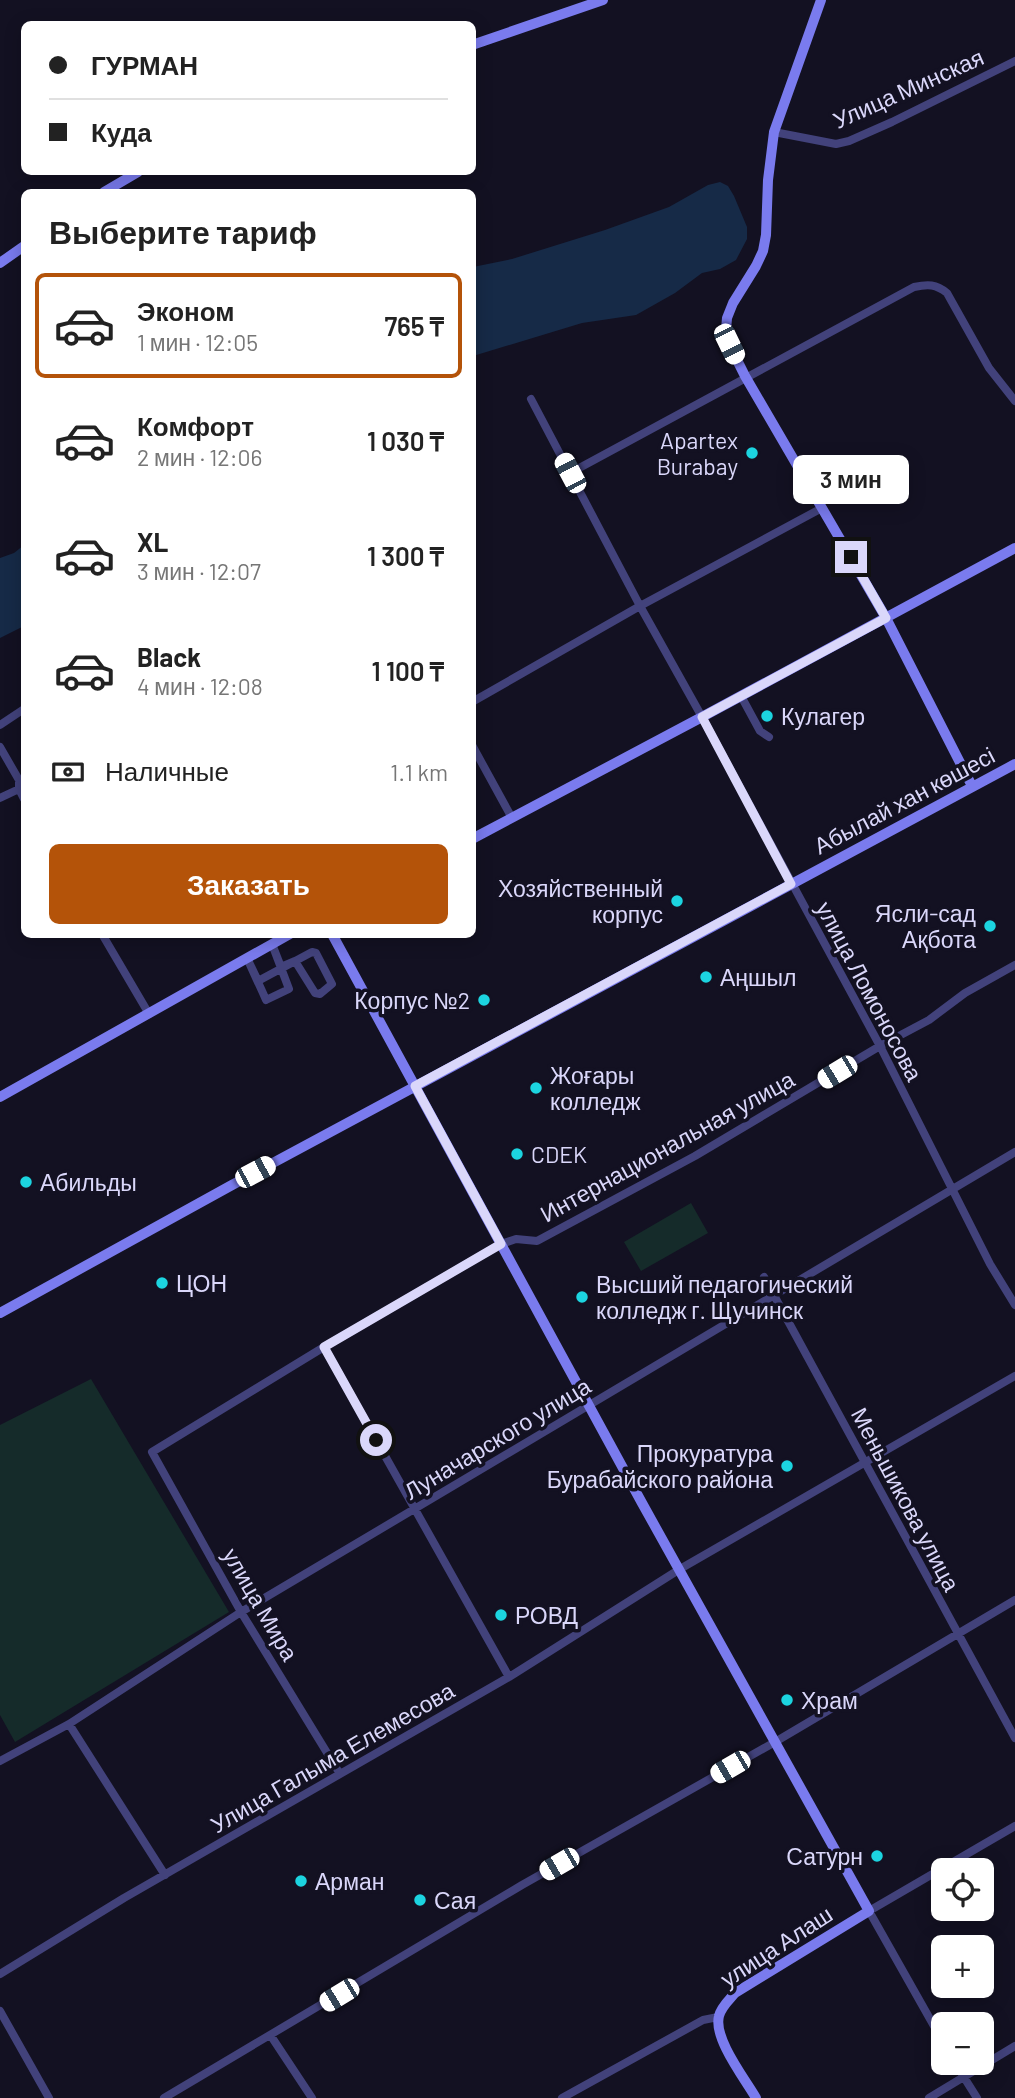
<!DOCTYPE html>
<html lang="ru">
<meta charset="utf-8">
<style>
:root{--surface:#fff;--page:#f6f6f6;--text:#222;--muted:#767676;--line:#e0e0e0;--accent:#b45309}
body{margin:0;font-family:Barlow,sans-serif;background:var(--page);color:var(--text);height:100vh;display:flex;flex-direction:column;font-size:26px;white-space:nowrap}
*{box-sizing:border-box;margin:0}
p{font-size:23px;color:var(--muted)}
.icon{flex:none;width:38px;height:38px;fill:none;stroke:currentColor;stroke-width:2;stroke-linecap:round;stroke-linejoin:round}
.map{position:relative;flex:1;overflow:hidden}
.panel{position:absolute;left:21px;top:189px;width:455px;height:749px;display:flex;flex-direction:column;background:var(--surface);border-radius:10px;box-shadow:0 4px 18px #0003}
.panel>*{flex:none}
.banner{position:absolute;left:21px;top:21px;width:455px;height:154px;border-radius:10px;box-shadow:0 4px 18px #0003;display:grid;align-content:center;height:154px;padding:0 28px;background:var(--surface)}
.controls{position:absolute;left:931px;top:1858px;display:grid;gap:14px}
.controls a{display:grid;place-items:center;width:63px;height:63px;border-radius:10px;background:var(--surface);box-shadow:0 4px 18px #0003;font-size:35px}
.end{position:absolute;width:32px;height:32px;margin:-16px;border:9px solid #dad7fa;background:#111;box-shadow:0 0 0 4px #111}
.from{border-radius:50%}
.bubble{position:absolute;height:49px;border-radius:10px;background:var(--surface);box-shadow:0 4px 18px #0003;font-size:23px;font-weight:600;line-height:49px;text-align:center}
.car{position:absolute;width:21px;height:42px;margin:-21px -10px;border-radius:9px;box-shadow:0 0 5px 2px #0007;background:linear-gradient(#fff 24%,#345 0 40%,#fff 0 76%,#345 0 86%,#fff 0)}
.banner b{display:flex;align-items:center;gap:24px;height:66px;font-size:26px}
.banner b+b{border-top:2px solid var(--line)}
.banner i{width:18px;height:18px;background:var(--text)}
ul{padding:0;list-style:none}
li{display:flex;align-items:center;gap:21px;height:105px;margin:0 14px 10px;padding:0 14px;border:4px solid transparent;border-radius:10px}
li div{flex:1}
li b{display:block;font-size:26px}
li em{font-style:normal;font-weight:600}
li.current{border-color:var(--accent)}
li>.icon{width:63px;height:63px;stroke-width:1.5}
h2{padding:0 28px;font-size:32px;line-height:84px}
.pay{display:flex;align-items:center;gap:18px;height:77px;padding:0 28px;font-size:26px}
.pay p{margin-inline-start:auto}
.action{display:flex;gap:14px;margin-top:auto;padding:14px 28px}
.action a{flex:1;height:80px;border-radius:10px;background:var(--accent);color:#fff;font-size:28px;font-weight:600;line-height:80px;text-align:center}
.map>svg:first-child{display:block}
</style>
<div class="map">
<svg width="1015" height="2098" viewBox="0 0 1015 2098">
<rect width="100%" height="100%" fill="#131122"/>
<path fill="#152b2a" d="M691,1203L708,1233L641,1271L624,1242Z
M91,1379L229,1612L15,1742L0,1715V1425Z"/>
<path fill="#162a47" d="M720,182L728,186L734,196L747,227V239L736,260L720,269L702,273L675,293L636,315L582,323L473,356V267L512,259L605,230L669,207L708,185Z
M24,545V626L0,638V558L14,553Z"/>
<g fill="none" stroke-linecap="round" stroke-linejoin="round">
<path stroke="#42427b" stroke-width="8" d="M774,132L836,144L849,141L892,122L1015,61
M531,399L640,606L702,717L880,1046L990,1264L1015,1305
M570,473L914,287C928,284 936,284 947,293L989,368L1015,401
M741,696L760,731L769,737
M472,702L640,606L822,508
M0,725L24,709
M472,745L512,818
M0,747L19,780V789L24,799
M0,798L19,789
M102,934L149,1014
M272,944L281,967L295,961L315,993L320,994L332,984L316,953L312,952L258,981L247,958C253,972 260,986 266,1000L289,989L272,944
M764,1277L1015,1738
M324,1347L509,1677
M69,1724L165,1875
M0,1761L69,1724L241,1612L1015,1152
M340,1774L241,1612L152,1452L324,1347L501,1244L516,1239L537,1241L695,1156L880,1046L929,1020L965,993L1015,965
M0,1974L124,1898L509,1677L680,1569L1015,1376
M0,2011L49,2098
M271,2036L312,2098
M943,2042L869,1911L1015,1826
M955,2063L977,2098
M164,2098L522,1885L775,1742L1015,1600
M562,2098L703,2020L718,2017
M929,2098L1015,2046"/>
<path stroke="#7a7bee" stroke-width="10" d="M821,0L774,132L768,180L766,235L763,251L756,266L733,303L727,318L726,330L729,344L745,376L886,618L972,786
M472,45L603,0
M104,192L138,172
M0,263L24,246
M472,839L702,717L1015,548
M332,934L642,1503L869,1911L735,1993C729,2000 721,2007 719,2016C713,2038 745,2079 756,2098
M0,1097L290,934
M0,1313L232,1185L1015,764"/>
</g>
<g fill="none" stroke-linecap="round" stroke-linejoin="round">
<path stroke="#dad7fa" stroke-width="9" d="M376,1440L324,1347L501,1244L415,1086L791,884L702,717L886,618L851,557"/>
</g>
<g fill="#1cd4e0" stroke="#131122" stroke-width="2.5">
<circle cx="752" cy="453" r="7"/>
<circle cx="767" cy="716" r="7"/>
<circle cx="677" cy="901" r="7"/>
<circle cx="990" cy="926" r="7"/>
<circle cx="706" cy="977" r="7"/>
<circle cx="484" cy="1000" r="7"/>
<circle cx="536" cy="1088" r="7"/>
<circle cx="517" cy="1154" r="7"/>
<circle cx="26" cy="1182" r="7"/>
<circle cx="162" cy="1283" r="7"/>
<circle cx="582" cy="1297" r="7"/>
<circle cx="787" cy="1466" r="7"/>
<circle cx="501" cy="1615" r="7"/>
<circle cx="787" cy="1700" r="7"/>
<circle cx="877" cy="1856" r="7"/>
<circle cx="301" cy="1881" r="7"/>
<circle cx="420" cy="1900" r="7"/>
</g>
<g text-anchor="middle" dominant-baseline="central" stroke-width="7" stroke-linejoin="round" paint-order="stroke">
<g font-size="23" fill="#dad7fa" stroke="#131122">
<text transform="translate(908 88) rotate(-24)">Улица Минская</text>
<text transform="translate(904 800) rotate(-28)">Абылай хан көшесі</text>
<text transform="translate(870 991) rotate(62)">улица Ломоносова</text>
<text transform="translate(667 1146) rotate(-29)">Интернациональная улица</text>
<text transform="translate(497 1438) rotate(-31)">Луначарского улица</text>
<text transform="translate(906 1499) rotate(62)">Меньшикова улица</text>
<text transform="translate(261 1604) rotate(60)">улица Мира</text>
<text transform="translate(332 1757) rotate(-30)">Улица Галыма Елемесова</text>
<text transform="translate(776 1946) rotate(-33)">улица Алаш</text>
</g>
<g font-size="23" fill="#dad7fa" stroke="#131122" text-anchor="start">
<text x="738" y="440" text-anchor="end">Apartex<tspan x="738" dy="26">Burabay</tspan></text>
<text x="781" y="716">Кулагер</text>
<text x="663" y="888" text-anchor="end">Хозяйственный<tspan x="663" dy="26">корпус</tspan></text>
<text x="976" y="913" text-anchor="end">Ясли-сад<tspan x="976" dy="26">Ақбота</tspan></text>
<text x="720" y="977">Аңшыл</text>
<text x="470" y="1000" text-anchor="end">Корпус №2</text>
<text x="550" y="1075">Жоғары<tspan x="550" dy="26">колледж</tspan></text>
<text x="531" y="1154">CDEK</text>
<text x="40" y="1182">Абильды</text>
<text x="176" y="1283">ЦОН</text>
<text x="596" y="1284">Высший педагогический<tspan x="596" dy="26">колледж г. Щучинск</tspan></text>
<text x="773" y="1453" text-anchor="end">Прокуратура<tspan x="773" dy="26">Бурабайского района</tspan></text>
<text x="515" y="1615">РОВД</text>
<text x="801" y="1700">Храм</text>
<text x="863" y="1856" text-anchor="end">Сатурн</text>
<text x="315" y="1881">Арман</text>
<text x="434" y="1900">Сая</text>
</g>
</g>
</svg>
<div class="controls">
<a><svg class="icon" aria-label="locate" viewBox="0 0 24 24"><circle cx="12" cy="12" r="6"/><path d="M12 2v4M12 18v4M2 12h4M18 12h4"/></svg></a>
<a>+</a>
<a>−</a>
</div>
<i class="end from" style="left:376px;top:1440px"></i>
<i class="end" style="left:851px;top:557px"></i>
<div class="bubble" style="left:793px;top:455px;width:116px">3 мин</div>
<i class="car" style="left:729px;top:344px;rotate:154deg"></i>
<i class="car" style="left:570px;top:473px;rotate:332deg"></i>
<i class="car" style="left:837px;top:1072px;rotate:239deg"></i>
<i class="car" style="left:255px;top:1172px;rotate:62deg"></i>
<i class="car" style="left:730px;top:1767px;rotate:240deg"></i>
<i class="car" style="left:559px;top:1864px;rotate:240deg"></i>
<i class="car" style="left:339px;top:1995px;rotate:239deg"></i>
<div class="banner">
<b><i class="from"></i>ГУРМАН</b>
<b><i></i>Куда</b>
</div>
<section class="panel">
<h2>Выберите тариф</h2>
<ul>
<li class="current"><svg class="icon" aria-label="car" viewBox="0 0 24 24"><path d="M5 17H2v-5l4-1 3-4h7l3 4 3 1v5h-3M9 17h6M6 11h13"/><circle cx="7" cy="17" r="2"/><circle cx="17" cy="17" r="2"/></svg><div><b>Эконом</b><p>1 мин · 12:05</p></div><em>765 ₸</em></li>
<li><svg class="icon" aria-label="car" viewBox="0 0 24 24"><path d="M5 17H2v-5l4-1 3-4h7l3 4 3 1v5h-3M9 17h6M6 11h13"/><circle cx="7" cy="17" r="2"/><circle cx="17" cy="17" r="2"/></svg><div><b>Комфорт</b><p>2 мин · 12:06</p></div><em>1 030 ₸</em></li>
<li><svg class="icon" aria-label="car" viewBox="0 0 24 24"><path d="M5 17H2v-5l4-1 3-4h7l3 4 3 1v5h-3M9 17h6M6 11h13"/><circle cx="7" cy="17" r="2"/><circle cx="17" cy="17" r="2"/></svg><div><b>XL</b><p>3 мин · 12:07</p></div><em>1 300 ₸</em></li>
<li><svg class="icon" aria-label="car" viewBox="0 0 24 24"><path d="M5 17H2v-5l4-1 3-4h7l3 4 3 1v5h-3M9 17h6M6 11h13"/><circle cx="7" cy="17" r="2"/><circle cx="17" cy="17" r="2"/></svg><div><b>Black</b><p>4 мин · 12:08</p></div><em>1 100 ₸</em></li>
</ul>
<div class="pay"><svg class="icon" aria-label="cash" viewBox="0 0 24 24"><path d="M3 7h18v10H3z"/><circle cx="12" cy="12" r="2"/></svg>Наличные<p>1.1 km</p></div>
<div class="action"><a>Заказать</a></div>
</section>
</div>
